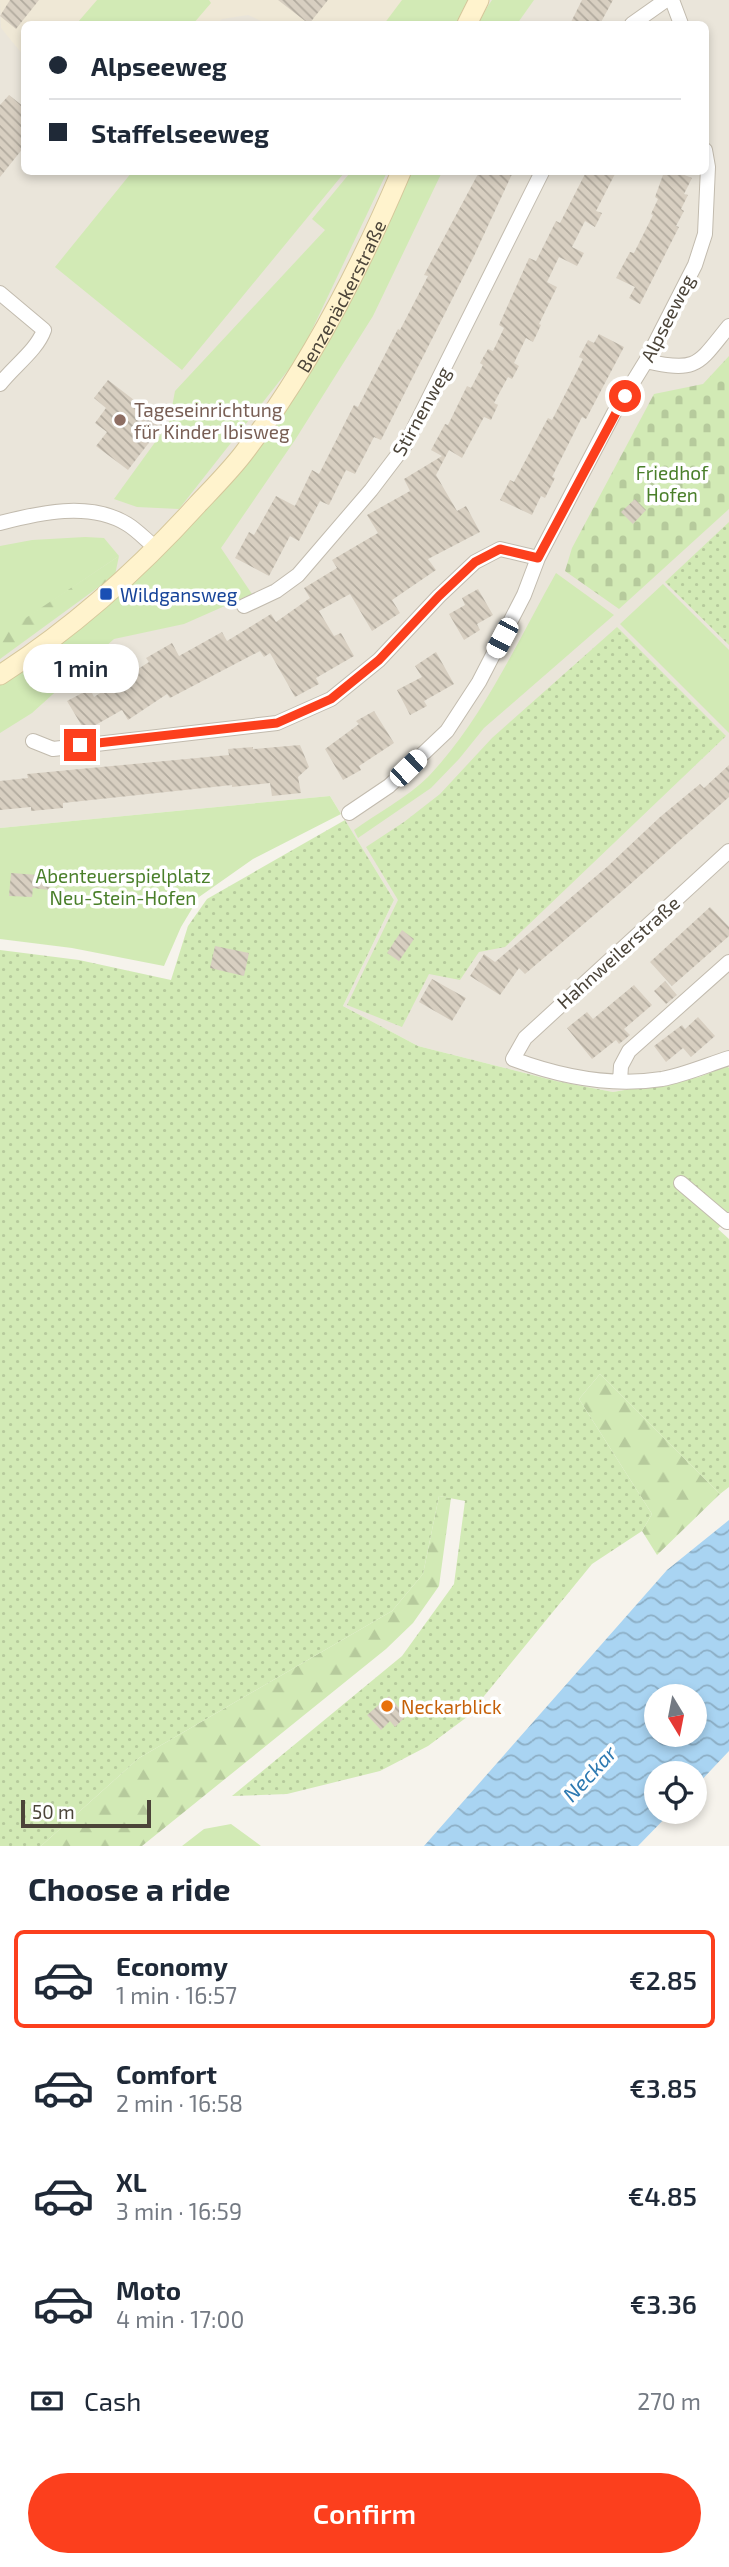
<!DOCTYPE html>
<meta charset="utf-8">
<style>
:root{--surface:#fff;--page:#f2f2f3;--text:#1f2937;--muted:#747a83;--line:#e0e1e3;--accent:#fc3f1d}
body{margin:0;font-family:"Exo 2",sans-serif;background:var(--page);color:var(--text);height:100vh;display:flex;flex-direction:column;font-size:26px;white-space:nowrap}
*{box-sizing:border-box;margin:0}
p{font-size:23px;color:var(--muted)}
.icon{flex:none;width:38px;height:38px;fill:none;stroke:currentColor;stroke-width:2;stroke-linecap:round;stroke-linejoin:round}
.map{position:relative;height:1846px;overflow:hidden}
.side{display:flex;flex-direction:column;background:var(--surface);flex:1}
.side>*{flex:none}
.guide{position:absolute;left:21px;top:21px;width:688px;height:154px;border-radius:10px;box-shadow:0 4px 10px #0003;display:grid;align-content:center;height:154px;padding:0 28px;background:var(--surface)}
.needle{width:46px;rotate:170deg}
.controls{position:absolute;left:644px;top:1684px;display:grid;gap:14px}
.controls a{display:grid;place-items:center;width:63px;height:63px;border-radius:50%;background:var(--surface);box-shadow:0 4px 10px #0003;font-size:35px}
.scale{position:absolute;left:21px;bottom:18px;width:130px;box-sizing:border-box;padding-left:7px;border:4px solid #4b4439;border-top:0;font-size:19px;line-height:24px;white-space:nowrap;color:#4b4439;-webkit-text-stroke:5px #fff;paint-order:stroke}
.end{position:absolute;width:32px;height:32px;margin:-16px;border:9px solid #fc3f1d;background:#fff;box-shadow:0 0 0 4px #fff}
.from{border-radius:50%}
.bubble{position:absolute;height:49px;border-radius:24px;background:var(--surface);box-shadow:0 4px 10px #0003;font-size:23px;font-weight:600;line-height:49px;text-align:center}
.car{position:absolute;width:21px;height:42px;margin:-21px -10px;border-radius:9px;box-shadow:0 0 5px 2px #0007;background:linear-gradient(#fff 24%,#345 0 40%,#fff 0 76%,#345 0 86%,#fff 0)}
.guide b{display:flex;align-items:center;gap:24px;height:66px;font-size:26px}
.guide b+b{border-top:2px solid var(--line)}
.guide i{width:18px;height:18px;background:var(--text)}
ul{padding:0;list-style:none}
li{display:flex;align-items:center;gap:21px;height:98px;margin:0 14px 10px;padding:0 14px;border:4px solid transparent;border-radius:10px}
li div{flex:1}
li b{display:block;font-size:26px}
li em{font-style:normal;font-weight:600}
li.current{border-color:var(--accent)}
li>.icon{width:63px;height:63px;stroke-width:1.5}
h2{padding:0 28px;font-size:32px;line-height:84px}
.pay{display:flex;align-items:center;gap:18px;height:77px;padding:0 28px;font-size:26px}
.pay p{margin-inline-start:auto}
.action{display:flex;gap:14px;margin-top:auto;padding:14px 28px}
.action a{flex:1;height:80px;border-radius:42px;background:var(--accent);color:#fff;font-size:28px;font-weight:600;line-height:80px;text-align:center}
.map>svg:first-child{display:block}
</style>
<div class="map">
<svg width="729" height="1846" viewBox="0 0 729 1846">
<defs>
<pattern id="forest-firs" width="22" height="20" patternUnits="userSpaceOnUse" patternTransform="scale(1.75)"><rect width="22" height="20" fill="#d2eab5"/><path d="M5 1l3.5 6h-7zM16 11l3.5 6h-7z" fill="#b6ca9c"/></pattern>
<pattern id="cemetery-stones" width="16" height="16" patternUnits="userSpaceOnUse" patternTransform="scale(1.75)"><rect width="16" height="16" fill="#d2eab5"/><path d="M2 7V4a2 2 0 0 1 4 0v3zM10 15v-3a2 2 0 0 1 4 0v3z" fill="#b6ca9c"/></pattern>
<pattern id="garden-dots" width="8" height="8" patternUnits="userSpaceOnUse" patternTransform="scale(1.75)"><rect width="8" height="8" fill="#d2eab5"/><path d="M2 2h.1M6 6h.1" fill="none" stroke="#b6ca9c" stroke-width="1.8" stroke-linecap="round"/></pattern>
<pattern id="water-waves" width="16" height="10" patternUnits="userSpaceOnUse" patternTransform="scale(1.75)"><rect width="16" height="10" fill="#a9d4f2"/><path d="M0 5q4-4 8 0t8 0" fill="none" stroke="#8caec5"/></pattern>
<pattern id="building-back-hatch" width="6" height="6" patternUnits="userSpaceOnUse" patternTransform="scale(1.75)"><rect width="6" height="6" fill="#d8cfc1"/><path d="M-1 5l2 2M0 0l6 6M5-1l2 2" fill="none" stroke="#b1aa9e"/></pattern>
</defs>
<rect width="100%" height="100%" fill="#f6f3ec"/>
<path fill="#eae5da" fill-rule="evenodd" d="M0,0H729V1068L727,1066L699,1077L613,1092L556,1081L418,1046L343,1006L394,900L330,796L0,828ZM24,24H705V172H24Z"/>
<path fill="#efe8d6" d="M0,0H422L398,24H268L248,15L222,19L217,24H24V56L1,28Z"/>
<path fill="#d2eab5" d="M97,0H209L211,3L193,24H82L78,22Z
M402,0H468L457,24H384Z
M492,0H534L517,24H476Z
M132,172H341L344,173L182,370L55,267Z
M347,172H387L300,355L179,509L137,507L114,499L169,423L175,391L325,230L312,219L349,174Z
M408,172H442L373,316L295,440L221,548L252,594L184,624L114,639L32,713L0,733V683L148,568L319,357Z
M85,537L104,538L119,556L0,636V546L32,540Z
M556,573L614,615L484,728L459,759L431,788L358,838L354,830C376,814 408,797 428,777C483,719 517,642 556,573Z
M663,584L729,650V733L620,624Z
M330,796L341,814L253,859L199,897L181,927L164,966L72,948L0,939V828Z
M231,1824L261,1846H182L204,1829Z"/>
<path fill="url(#forest-firs)" d="M119,556L115,575L0,659V635Z
M600,1374L720,1494L657,1555L642,1531L652,1514L579,1399Z
M439,1496L451,1498L439,1586L413,1623L386,1649L142,1846H41L139,1758L392,1611L423,1574Z"/>
<path fill="url(#cemetery-stones)" d="M729,356V509L619,609L565,571L572,548L654,394L703,384Z"/>
<path fill="url(#garden-dots)" d="M729,522V645L665,582Z
M617,627L726,736L505,947L479,952L460,980L429,974L402,1027L347,1005L398,900L366,847L404,822L440,794L492,738Z
M345,820L394,900L343,1006L418,1046L556,1081L613,1092L699,1077L727,1066L729,1068V1215L718,1229L729,1239V1487L720,1494L600,1374L579,1399L652,1514L642,1531L592,1564L467,1717L428,1746L380,1771L287,1794L232,1796L402,1656L454,1584L465,1501L439,1496L423,1574L392,1611L139,1758L41,1846H0V950L79,960L171,980L188,926L207,899Z"/>
<path fill="url(#water-waves)" fill-rule="evenodd" d="M729,1520V1751L695,1787V1773H656V1811H672L638,1846H424L667,1570ZM656,1696H695V1734H656Z"/>
<path fill="url(#building-back-hatch)" d="M10,0H39L16,29L0,16Z
M278,0H328L309,24Z
M582,0H613L600,24H570Z
M9,95L24,107V147L0,177V105Z
M479,172H513L474,256L381,440L374,437L355,474L346,470L329,505L320,501L299,541L290,536L269,576L235,558L249,532L254,535L276,496L295,506L312,470L319,474L354,405L358,407L398,329L400,330L428,276L424,275Z
M586,172H616L596,211L602,213L595,227L585,221L572,247L584,253L577,266L559,257L547,282L557,287L539,324L541,325L533,342L526,338L514,363L519,366L512,379L508,377L494,403L498,405L491,420L484,417L462,458L449,450L436,475L457,511L466,506L480,532L428,559L436,570L392,600L400,613L372,631L350,594L319,611L334,636L341,633L354,656L316,678L319,684L295,697L270,653L264,657L260,651L170,698L167,694L128,720L122,710L85,731L67,701L90,689L94,697L149,662L146,658L172,643L179,656L222,632L227,641L271,614L276,622L310,598L304,588L337,568L332,560L378,533L367,515L410,491L404,479L442,456L431,450L445,424L448,425L467,386L471,388L483,365L480,363L488,349L493,351L504,328L499,325L529,258L536,261L556,221L560,223Z
M664,172H677L692,178L684,194L688,195L681,209L684,211L676,226L679,227L640,304L629,298L635,287L616,278L630,252L634,253L653,215L651,214L658,199L655,197Z
M599,334L624,347L586,419L582,417L552,477L555,478L545,498L541,496L532,515L500,500L510,480L514,482L548,418L552,420L583,359L579,357L588,340L594,343Z
M108,380L164,423L128,470L96,446L107,432L95,423L106,408L94,398Z
M635,499L646,510L633,524L621,512Z
M478,589L493,615L477,624L480,630L464,640L449,614L465,605L462,598Z
M436,652L454,684L424,701L427,706L410,715L397,690L422,677L415,666Z
M374,711L394,743L359,766L361,770L343,780L325,749L359,724L356,721Z
M300,745L309,767L298,777L301,793L272,796L270,783L232,787V785L63,803V808L31,811V807L0,810V781L28,778L27,774L229,755L228,749L253,747V749Z
M729,765V797L627,887L525,974L519,968L500,995L470,976L484,954L495,962L608,866L660,817L700,784L704,788Z
M11,873L51,876L49,890L33,888L32,897L9,896Z
M710,907L729,927V936L672,986L650,962Z
M402,930L414,939L399,961L387,953Z
M215,946L249,953L244,976L210,968Z
M432,979L466,998L452,1021L419,1002Z
M665,981L677,995L666,1004L654,991Z
M634,985L652,1005L624,1029L630,1035L619,1044L616,1040L592,1059L567,1028L587,1012L593,1019Z
M698,1017L715,1036L691,1057L683,1048L666,1062L654,1046L682,1025L685,1029Z
M389,1696L406,1716L395,1727L390,1721L381,1730L367,1715Z"/>
<g fill="none" stroke-linecap="round" stroke-linejoin="round">
<g stroke="#c2bbae" stroke-width="16">
<path id="street" d="M672,0L681,24
M632,24L666,0
M0,293L44,330C37,350 14,366 0,384
M646,361C698,373 698,364 729,326
M0,523C39,513 89,501 127,524C137,530 146,540 156,548
M244,606L276,591L298,575L371,490L406,444L542,172
M33,741L53,749L277,723L331,699L379,660L439,596L475,562L500,549L538,558
M349,813L389,786L447,731L479,682L524,595L538,558L614,413L646,361L695,265L705,234L708,167L705,150
M729,851L525,1038L513,1059C561,1077 611,1087 662,1079C684,1075 707,1065 729,1058
M620,1081L621,1066L629,1051L729,962
M681,1183L727,1222L729,1220"/>
</g>
<g stroke="#d6c79b" stroke-width="21">
<g id="secondary">
<path d="M467,24L479,0"/>
<path id="s1" d="M0,675C73,628 139,569 197,505C213,488 229,472 243,454C309,368 359,271 401,172"/>
</g>
</g>
<use href="#street" stroke="#fff" stroke-width="14"/>
<use href="#secondary" stroke="#fff3cd" stroke-width="19"/>
</g>
<g fill="none" stroke-linecap="round" stroke-linejoin="round">
<path stroke="#fc3f1d" stroke-width="9" d="M80,745L277,723L331,699L379,660L439,596L475,562L500,549L538,558L625,396"/>
</g>
<circle fill="#8d6e63" stroke="#fff" stroke-width="2.5" cx="120" cy="420" r="7"/>
<rect fill="#1a4fb4" stroke="#fff" stroke-width="2.5" x="99" y="587" width="14" height="14" rx="3.5"/>
<circle fill="#e8710a" stroke="#fff" stroke-width="2.5" cx="387" cy="1706" r="7"/>
<g text-anchor="middle" dominant-baseline="central" stroke-width="7" stroke-linejoin="round" paint-order="stroke">
<g font-size="19" fill="#4b4439" stroke="#fff">
<text stroke="none"><textPath href="#s1" startOffset="516">Benzenäckerstraße</textPath></text>
<text transform="translate(667 318) rotate(-63)">Alpseeweg</text>
<text transform="translate(421 411) rotate(-61)">Stirnenweg</text>
<text transform="translate(618 952) rotate(-42)">Hahnweilerstraße</text>
</g>
<g font-size="19" fill="#785e54" stroke="#fff" text-anchor="start">
<text x="134" y="409">Tageseinrichtung<tspan x="134" dy="22">für Kinder Ibisweg</tspan></text>
</g>
<g font-size="19" fill="#4a7f2a" stroke="#fff">
<text x="672" y="472">Friedhof<tspan x="672" dy="22">Hofen</tspan></text>
<text x="123" y="875">Abenteuerspielplatz<tspan x="123" dy="22">Neu-Stein-Hofen</tspan></text>
</g>
<g font-size="19" fill="#164399" stroke="#fff" text-anchor="start">
<text x="120" y="594">Wildgansweg</text>
</g>
<g font-size="19" fill="#c56008" stroke="#fff" text-anchor="start">
<text x="401" y="1706">Neckarblick</text>
</g>
<g font-size="21" font-style="italic" fill="#2e7ab2" stroke="#fff">
<text transform="translate(589 1773) rotate(-47)">Neckar</text>
</g>
</g>
</svg>
<div class="controls">
<a><svg class="needle" viewBox="-14 -14 28 28"><path d="M0-13l5 13h-10z" fill="#e53935"/><path d="M0 13l5-13h-10z" fill="#747a83"/></svg></a>
<a><svg class="icon" aria-label="locate" viewBox="0 0 24 24"><circle cx="12" cy="12" r="6"/><path d="M12 2v4M12 18v4M2 12h4M18 12h4"/></svg></a>
</div>
<div class="scale">50 m</div>
<i class="end from" style="left:625px;top:396px"></i>
<i class="end" style="left:80px;top:745px"></i>
<div class="bubble" style="left:23px;top:644px;width:116px">1 min</div>
<i class="car" style="left:502px;top:638px;rotate:208deg"></i>
<i class="car" style="left:408px;top:768px;rotate:46deg"></i>
<div class="guide">
<b><i class="from"></i>Alpseeweg</b>
<b><i></i>Staffelseeweg</b>
</div>
</div>
<section class="side">
<h2>Choose a ride</h2>
<ul>
<li class="current"><svg class="icon" aria-label="car" viewBox="0 0 24 24"><path d="M5 17H2v-5l4-1 3-4h7l3 4 3 1v5h-3M9 17h6M6 11h13"/><circle cx="7" cy="17" r="2"/><circle cx="17" cy="17" r="2"/></svg><div><b>Economy</b><p>1 min · 16:57</p></div><em>€2.85</em></li>
<li><svg class="icon" aria-label="car" viewBox="0 0 24 24"><path d="M5 17H2v-5l4-1 3-4h7l3 4 3 1v5h-3M9 17h6M6 11h13"/><circle cx="7" cy="17" r="2"/><circle cx="17" cy="17" r="2"/></svg><div><b>Comfort</b><p>2 min · 16:58</p></div><em>€3.85</em></li>
<li><svg class="icon" aria-label="car" viewBox="0 0 24 24"><path d="M5 17H2v-5l4-1 3-4h7l3 4 3 1v5h-3M9 17h6M6 11h13"/><circle cx="7" cy="17" r="2"/><circle cx="17" cy="17" r="2"/></svg><div><b>XL</b><p>3 min · 16:59</p></div><em>€4.85</em></li>
<li><svg class="icon" aria-label="car" viewBox="0 0 24 24"><path d="M5 17H2v-5l4-1 3-4h7l3 4 3 1v5h-3M9 17h6M6 11h13"/><circle cx="7" cy="17" r="2"/><circle cx="17" cy="17" r="2"/></svg><div><b>Moto</b><p>4 min · 17:00</p></div><em>€3.36</em></li>
</ul>
<div class="pay"><svg class="icon" aria-label="cash" viewBox="0 0 24 24"><path d="M3 7h18v10H3z"/><circle cx="12" cy="12" r="2"/></svg>Cash<p>270 m</p></div>
<div class="action"><a>Confirm</a></div>
</section>
